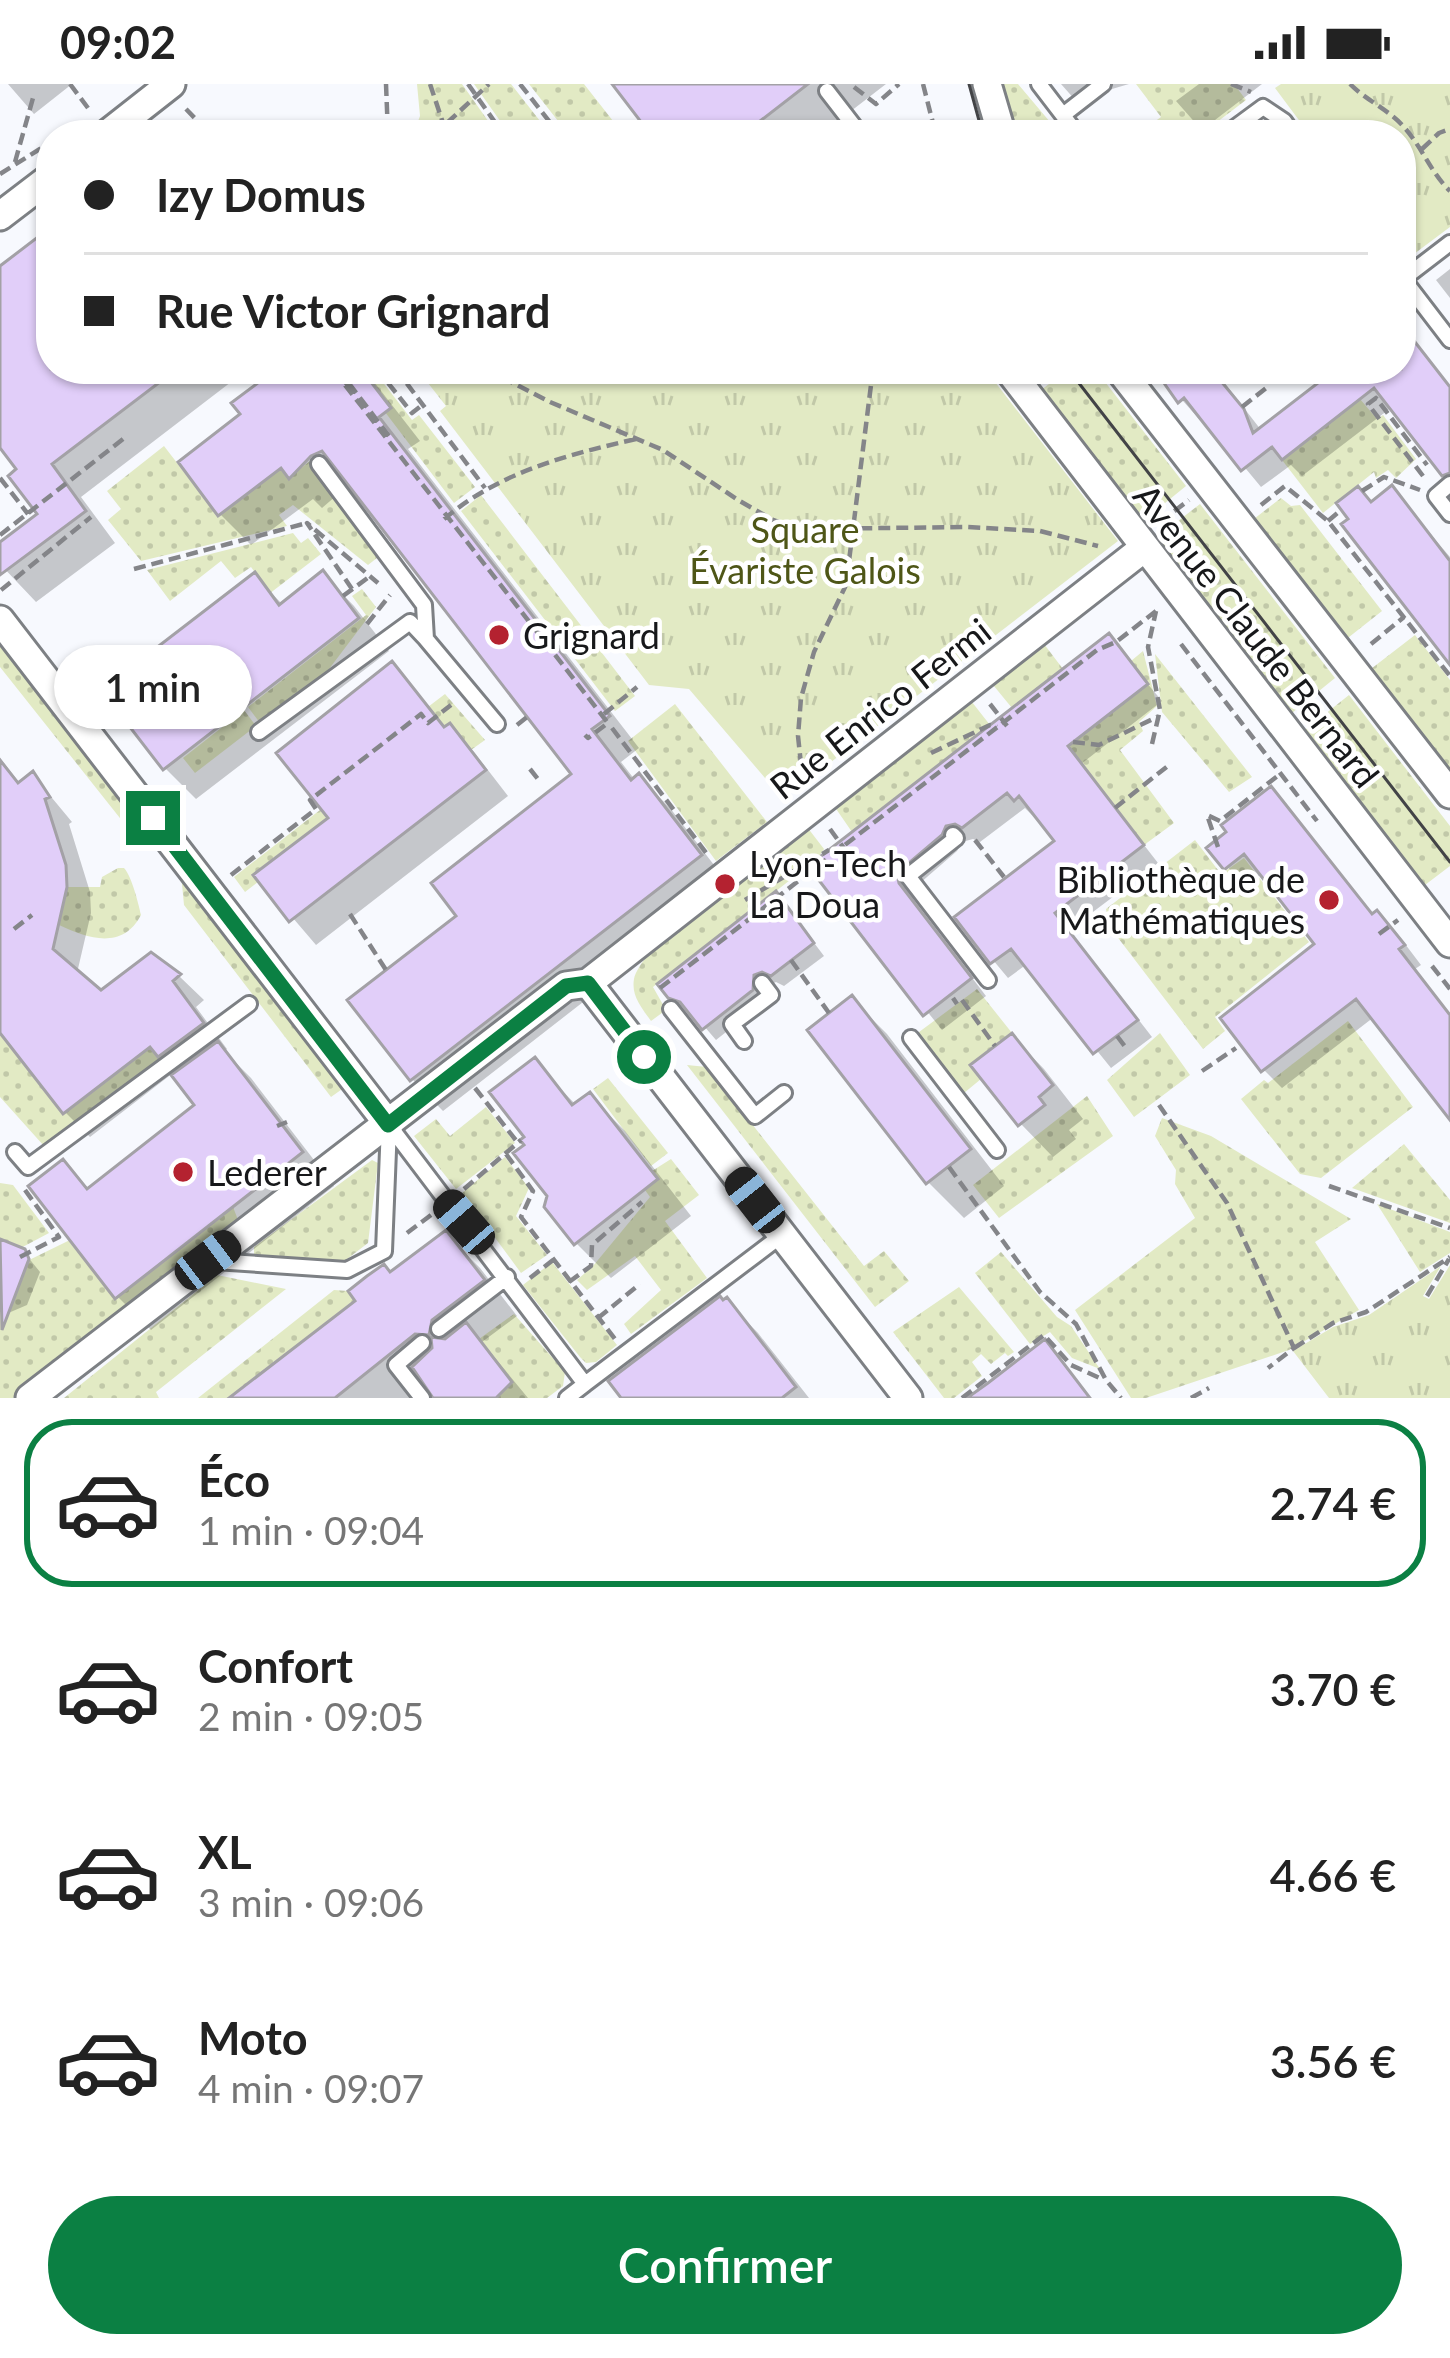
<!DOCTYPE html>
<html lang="fr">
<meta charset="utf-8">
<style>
:root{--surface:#fff;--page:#f6f6f6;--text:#222;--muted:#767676;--line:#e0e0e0;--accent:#0b8043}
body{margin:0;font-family:Lato,sans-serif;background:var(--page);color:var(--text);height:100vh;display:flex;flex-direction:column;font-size:45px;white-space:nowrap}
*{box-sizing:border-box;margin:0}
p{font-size:39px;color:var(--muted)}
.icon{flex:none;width:66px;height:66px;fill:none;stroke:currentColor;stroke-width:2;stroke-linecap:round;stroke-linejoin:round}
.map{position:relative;height:1314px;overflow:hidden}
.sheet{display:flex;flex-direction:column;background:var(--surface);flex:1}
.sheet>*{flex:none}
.banner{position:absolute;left:36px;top:36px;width:1380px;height:264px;border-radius:48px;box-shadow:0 3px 9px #0004;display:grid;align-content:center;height:264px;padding:0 48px;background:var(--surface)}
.end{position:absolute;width:54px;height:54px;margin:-27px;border:15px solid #0b8043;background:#fff;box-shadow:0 0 0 6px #fff}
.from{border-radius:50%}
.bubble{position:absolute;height:84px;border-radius:42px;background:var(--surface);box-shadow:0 3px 9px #0004;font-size:39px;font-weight:600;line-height:84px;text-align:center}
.car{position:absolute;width:36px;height:72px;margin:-36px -18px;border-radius:15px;box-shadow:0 0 9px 3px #0007;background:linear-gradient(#222 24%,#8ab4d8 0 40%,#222 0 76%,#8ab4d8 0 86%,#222 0)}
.banner b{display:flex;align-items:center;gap:42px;height:114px;font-size:45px}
.banner b+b{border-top:3px solid var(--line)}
.banner i{width:30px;height:30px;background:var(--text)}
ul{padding:21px 0 0;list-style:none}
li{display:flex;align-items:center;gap:36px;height:168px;margin:0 24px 18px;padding:0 24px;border:6px solid transparent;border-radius:48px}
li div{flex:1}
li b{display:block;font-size:45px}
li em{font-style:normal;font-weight:600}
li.current{border-color:var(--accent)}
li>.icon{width:108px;height:108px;stroke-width:1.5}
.button{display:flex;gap:24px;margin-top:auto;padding:24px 48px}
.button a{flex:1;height:138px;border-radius:72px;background:var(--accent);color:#fff;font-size:48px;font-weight:600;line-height:138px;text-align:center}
.status{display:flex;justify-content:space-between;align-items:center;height:84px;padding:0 60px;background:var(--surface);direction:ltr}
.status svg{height:33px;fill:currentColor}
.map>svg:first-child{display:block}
</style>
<div class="status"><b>09:02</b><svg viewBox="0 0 49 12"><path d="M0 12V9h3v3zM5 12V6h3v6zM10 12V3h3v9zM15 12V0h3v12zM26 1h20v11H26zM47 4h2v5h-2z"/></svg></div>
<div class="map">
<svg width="1450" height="1314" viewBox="0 0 1450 1314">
<defs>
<pattern id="grass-dots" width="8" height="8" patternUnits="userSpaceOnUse" patternTransform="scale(3)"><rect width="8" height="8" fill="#e2eac4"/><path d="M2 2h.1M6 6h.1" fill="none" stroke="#c1c8a8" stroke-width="1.8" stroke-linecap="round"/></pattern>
<pattern id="park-tufts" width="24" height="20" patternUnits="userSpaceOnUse" patternTransform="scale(3)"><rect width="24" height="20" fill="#e2eac4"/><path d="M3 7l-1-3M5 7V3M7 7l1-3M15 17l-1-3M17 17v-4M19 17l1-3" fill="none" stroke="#c1c8a8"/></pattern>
</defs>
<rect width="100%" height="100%" fill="#f7f9fe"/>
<path fill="url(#grass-dots)" d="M417,0H462L498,51H413L420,32Z
M474,0H511L551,51H510Z
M529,0H584L624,51H569Z
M998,0H1018L1061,51H1012Z
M1136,0H1234L1246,16L1200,51H1136L1161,33Z
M1069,285H1095L1186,402L1143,437L1041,306Z
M378,292L412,336L419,331L475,403L454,419L385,328L371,298Z
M1360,315L1377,335L1383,331L1416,375L1396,394L1388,386L1376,394L1374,388L1323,429L1282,376Z
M164,362L218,432L281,384L289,394L311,376L382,470L368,481L293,421L279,431L287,442L141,477L108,436L121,425L107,407Z
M481,411L635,612L615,627L461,427Z
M1281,414L1291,422L1300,421L1382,527L1344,557L1250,438Z
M1200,420L1335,594L1292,629L1156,454Z
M293,449L301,459L308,454L321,470L122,623L106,604L147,571L156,582L264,501L251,483L235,494L221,477L170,517L147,486Z
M1127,488L1131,494L1044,560L1063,585L1012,624L989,596Z
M362,505L376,523L326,589L260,639L248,623L366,531L352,512Z
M1415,551L1450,596V695L1367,588Z
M0,556L151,753L131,748L0,583Z
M1143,567L1157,622L1139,638L1143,647L1120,666L1174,739L1144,761L1084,683L1063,667L1148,600L1131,577Z
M1155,570L1252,693L1229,708L1162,628Z
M445,610L485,656L471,666L449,640L254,791L258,798L245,808L234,793L320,726L311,712Z
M1349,611L1450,742V782L1425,801L1305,646Z
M968,613L990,641L852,748L832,719Z
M675,620L767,738L716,777L628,657Z
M244,626L256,642L195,689L183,674Z
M804,739L824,765L817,775L653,903L666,926L651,937C642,924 631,912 634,895C643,856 768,769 804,739Z
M1195,756L1221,790L1244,774L1309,858L1215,933L1225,947L1203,965L1109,842L1106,825Z
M118,784H124C132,793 138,818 141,831C123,866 88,855 59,841L67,803H100L102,793Z
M181,790L345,1003L331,1013L184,821Z
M977,905L1012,949L971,980L981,995L958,1014L911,954Z
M196,927L205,943L44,1062L0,1013V949L63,1030Z
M1348,937L1413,1023L1321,1094L1300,1090L1241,1015L1264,996L1268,999Z
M1160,949L1190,991L1134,1033L1107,996Z
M687,981L707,983L864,1182L884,1167L909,1197L875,1223Z
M608,994L668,1069L651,1082L593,1005Z
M1087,1012L1113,1052L999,1134L973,1101Z
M486,1023L515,1059L456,1105L414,1052L436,1035L450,1052Z
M1162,1034L1211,1052L1351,1135L1315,1158L1359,1226L1289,1266L1146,1314H1131L1075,1226L1195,1134L1175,1100L1176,1086L1155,1052Z
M1404,1060L1450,1116V1139L1352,1104Z
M505,1073L529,1104L516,1132L547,1171L521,1189L462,1109Z
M671,1075L699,1111L665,1137L707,1194L631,1250L624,1240L661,1206L635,1172L587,1206L577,1196L593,1182L650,1113L645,1106L658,1095L652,1087Z
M372,1076L378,1079L368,1159L338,1182L254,1170V1163Z
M0,1099L13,1101L49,1149L17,1166L15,1161L0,1155Z
M1377,1120L1450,1148V1169L1420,1188Z
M233,1123L240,1141L13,1314H0V1216L16,1209L25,1185L23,1179L70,1156L116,1215Z
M1001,1168L1057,1233L1071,1242L1100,1285L1072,1274L1050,1248L1030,1260L975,1189Z
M552,1178L617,1261L596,1278L586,1279L580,1273L523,1201Z
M217,1191L286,1205L156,1308L159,1314H64Z
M959,1203L1014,1268L1008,1272L1005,1269L991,1280L981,1270L972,1278L982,1292L954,1314H944L893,1248Z
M334,1206L348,1207L355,1217L229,1314H198Z
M514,1230L565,1288L563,1302L547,1314H496L512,1298L479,1255Z"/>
<path fill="url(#park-tufts)" d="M1281,0H1450V143L1406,176L1401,170V51H1310L1275,4Z
M417,285H985L1118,457L783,715L689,605L649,601L440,327L446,322Z
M1450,1181V1314H1329L1293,1267L1333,1243L1369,1231L1441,1182L1423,1212L1429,1215Z"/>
<path fill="#0003" d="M8,0H72L34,30Z
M616,0H886L820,51H655Z
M1061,0H1129L1112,5L1084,26Z
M1199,0H1262L1215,36L1222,44L1213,51H1206L1176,17Z
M51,146V285H248L81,413L115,459L36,518L0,480V461L42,430L20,386L0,359V186Z
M1450,185V214L1436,196Z
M1401,239L1450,303V394L1392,323L1302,392L1291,381L1261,403L1202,332L1199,335L1168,300L1173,295L1165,285H1214L1261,346L1340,285H1401Z
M259,285H364L420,357L408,365L639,664L621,678L635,696L639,693L670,724L731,803L443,1027L412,995L460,832L575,690L351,399L322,424L313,415L251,461L220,430L244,331L267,296Z
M1392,405L1450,473V576L1372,420Z
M323,490L354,522L389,567L196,715L165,684L176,604L255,492L283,521Z
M1108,553L1162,617L1081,680L1158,779L1069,846L1152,953L1111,984L1027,880L1008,894L958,834L1058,758L1035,728L1032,731L1025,724L980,758L973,755L962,758L957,767L912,806L914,818L986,912L942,946L812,783Z
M391,581L447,645L474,668L508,712L316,861L257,792L332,734Z
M0,674L21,701L33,691L72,738L69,740L90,808L91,829L77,889L101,910L151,872L179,892L204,916L196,923L227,965L224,967L251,994L334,1102L151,1246L118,1213L32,1103L63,1079L90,1106L199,1022L173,989L90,1053L65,1028L3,948L0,950Z
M1271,706L1374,832L1377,830L1396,848L1421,881L1415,885L1450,930V1030L1374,933L1282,1004L1264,986L1318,861L1262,789L1245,803L1211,764Z
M787,823L824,872L784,902L776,898L766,903L764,918L716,956L692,928L670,912Z
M852,915L887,950L1004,1102L964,1134L928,1098L811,947Z
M1012,952L1044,985L1083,1035L1069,1046L1076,1055L1053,1073L1021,1040L974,981Z
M534,977L577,1022L590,1012L625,1047L691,1132L611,1194L576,1159L529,1061Z
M446,1150L480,1184L517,1232L482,1258L528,1314H438L428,1301L411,1314H234Z
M0,1158L23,1167L40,1188L27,1221L6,1230L0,1228Z
M727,1217L758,1249L809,1314H625Z"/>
<path fill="#e1cef9" stroke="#a3a1a6" stroke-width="3" d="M612,0H808L742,51H651Z
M51,143V285H177L52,380L86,427L0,491V458L37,430L8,392L16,385L0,364V182Z
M1401,240L1450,303V389L1442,392L1374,304L1282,376L1272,363L1241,387L1184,314L1178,319L1164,299L1169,295L1162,285H1211L1244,325L1253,349L1336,285H1401Z
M255,285H361L391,324L379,333L610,632L592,645L631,696L639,689L702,771L410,997L347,916L456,832L431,799L571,690L322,367L311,372L289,395L281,384L218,432L178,378L240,330L231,319L263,295Z
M1392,401L1450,477V581L1341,440L1348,435L1336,419L1358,402L1371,418Z
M323,486L359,534L163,686L126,638L172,603L147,571L255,488L279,521Z
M1109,549L1148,600L1068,662L1144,761L1055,829L1138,936L1093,970L1011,865L990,880L954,833L1054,757L1019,712L1014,717L1007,709L962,744L955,740L946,742L942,751L897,789L899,799L972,894L923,932L808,782Z
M392,577L444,643L450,639L486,686L289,838L253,791L328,734L276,669Z
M0,676L18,699L33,687L50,713L45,715L66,781L67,803L53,865L101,906L151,868L181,890L173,897L204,939L158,973L150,963L63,1030L0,949Z
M1271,702L1372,830L1377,826L1405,861L1399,865L1450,931V1036L1356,915L1261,988L1220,934L1314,860L1244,770L1224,786L1206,764L1226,748L1221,741Z
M776,807L814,859L771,892L762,888L754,891L753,906L702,946L680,918L668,914L657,900Z
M852,911L971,1065L926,1100L807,946Z
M1012,949L1053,1001L1039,1013L1045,1021L1018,1042L970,981Z
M218,957L303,1068L115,1215L28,1102L63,1075L87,1105L194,1021L171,991Z
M535,973L572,1021L590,1008L658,1095L574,1161L544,1123L547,1112L513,1069L524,1061L520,1056L524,1053L489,1008Z
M446,1146L485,1196L432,1236L429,1251L415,1250L335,1314H229L355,1217L348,1207L367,1192L384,1180L390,1188Z
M0,1155L25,1165L29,1175L2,1246Z
M720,1212L723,1216L727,1213L796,1303L782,1314H621L608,1297Z
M466,1238L512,1298L496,1314H433L412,1283L432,1264L431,1253L445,1255Z
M1045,1255L1090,1314H967L988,1299Z"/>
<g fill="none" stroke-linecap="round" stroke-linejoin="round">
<g stroke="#7d8084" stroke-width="20">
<path id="lane" d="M1039,0L1078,51
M827,7L861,51
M1063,31L1103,0
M1225,51L1263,23L1284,37L1294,51
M1401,192L1450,256
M1403,195L1450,159
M319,380L424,521L426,555L497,640
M1450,400L1436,412L1450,430
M259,648L410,538L426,555
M953,751L956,754L908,792L988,896
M671,925L755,1032L784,1009
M911,954L997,1066
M744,957L732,940L771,911L762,899
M389,1041L585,1300L567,1314
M15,1068L28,1083L249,920
M215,1177L347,1186L384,1167L389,1041
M439,1245L507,1193
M422,1259L396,1281L422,1314
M585,1300L782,1151"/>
</g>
<g stroke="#7d8084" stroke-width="33">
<path id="street" d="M987,0L1002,51
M106,51L171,0
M0,132L51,93
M1008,285L1450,859
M1119,285L1450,710
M0,536L389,1041
M588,899L908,1314
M30,1314L566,902L588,899L1144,464"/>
</g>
<path stroke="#848589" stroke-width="4.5" stroke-dasharray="12 6" stroke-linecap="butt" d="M70,0L91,28
M386,0L388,51
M430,0L447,51
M468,0L504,51
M520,0L560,51
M923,0L936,51
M1231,0L1251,8
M1350,0C1366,16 1389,26 1404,43C1422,63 1431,89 1450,107
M854,3L876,20L899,0
M186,25L211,51
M64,51L78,43
M434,51L489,0
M1422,65L1439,49L1450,45
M15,78L33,14
M0,90L51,58
M267,285L270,289
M338,285L389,352
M370,285L342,302L345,301L608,639L588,654L585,651
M377,285L412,329L422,321
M396,285L485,404
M486,285L550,318L663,366L738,416L773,436L799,445L967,443L1040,447L1098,462
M1314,285L1329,290
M1242,323L1270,301
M1423,392L1368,320L1376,314L1427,381
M0,394L28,430
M1362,407L1384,393L1420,406
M1261,421L1285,402L1328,437L1450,592
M444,435C500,388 566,371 636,355
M1328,437L1341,426
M1160,438L1189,416
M0,451L127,352
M134,485L307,439
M352,505L307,439L378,499
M1,506L91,433
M343,512L369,493
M367,540L390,511
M1181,560L1317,737
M1371,560L1404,533
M990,620L1007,642
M604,630L637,603
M517,641L531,630
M612,644L707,770
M1073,658L1099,661L1157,633
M1152,660L1160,626L1148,563L1156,527
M931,669L990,641L997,643
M530,685L541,699
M803,699L798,652L801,614L814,568L846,501L873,285
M1115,724L1169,681
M830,745L846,767
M975,756L1004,793
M1218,763L1207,731L1220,737L1280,690
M1120,785L1125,793
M231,791L316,725L310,716L421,630L428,639L451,621
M745,816L829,766
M350,830L386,886
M14,845L32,831
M1379,850L1398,836
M791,876L829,929
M1432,882L1450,905
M660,904L1097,566L1116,558L1156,527
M953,914L957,920
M962,916L995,962
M1117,952L1127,965
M1202,987L1236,964
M475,1004L518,1059
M1159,1021L1227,1119L1294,1264L1268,1284
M277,1042L287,1038
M506,1070L533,1107L521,1133L615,1255
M949,1083L1040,1208L1076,1240L1106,1296L1121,1314
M1329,1102L1450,1144
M464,1105L521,1056
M407,1149L431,1131
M20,1173L59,1153L25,1106
M530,1194L553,1176
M569,1198L591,1182L592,1161L642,1118
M1427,1212L1449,1175
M598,1234L640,1200
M1294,1264L1333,1239L1366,1228L1450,1173
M962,1314L1044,1251L1071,1281L1104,1296
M1191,1314L1209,1304"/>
<use href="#lane" stroke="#fff" stroke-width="14"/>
<use href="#street" stroke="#fff" stroke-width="27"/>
<path stroke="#434447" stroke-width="3" d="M969,0L983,51
M1068,285L1450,778"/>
</g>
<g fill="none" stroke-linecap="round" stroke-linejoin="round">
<path stroke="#0b8043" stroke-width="15" d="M153,734L388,1041L566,902L588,899L644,973"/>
</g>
<g fill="#b42230" stroke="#fff" stroke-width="4.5">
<circle cx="499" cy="551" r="12"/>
<circle cx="725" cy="800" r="12"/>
<circle cx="1329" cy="816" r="12"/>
<circle cx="183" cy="1088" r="12"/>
</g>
<g text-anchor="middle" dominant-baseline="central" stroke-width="9" stroke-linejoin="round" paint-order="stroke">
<g font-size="36" fill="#4e5617" stroke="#fff">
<text x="805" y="445">Square<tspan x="805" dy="41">Évariste Galois</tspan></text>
</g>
<g font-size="36" fill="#17181a" stroke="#fff" text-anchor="start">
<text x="523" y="551">Grignard</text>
<text x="749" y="779">Lyon-Tech<tspan x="749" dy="41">La Doua</tspan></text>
<text x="1305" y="795" text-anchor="end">Bibliothèque de<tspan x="1305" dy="41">Mathématiques</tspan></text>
<text x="207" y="1088">Lederer</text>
</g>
<g font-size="36" fill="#17181a" stroke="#fff">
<text transform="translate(1257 551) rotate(52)">Avenue Claude Bernard</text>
<text transform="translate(880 624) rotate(-38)">Rue Enrico Fermi</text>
</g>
</g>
</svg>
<i class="end from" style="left:644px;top:973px"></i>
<i class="end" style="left:153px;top:734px"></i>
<div class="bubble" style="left:54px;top:561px;width:198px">1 min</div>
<i class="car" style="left:755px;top:1116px;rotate:322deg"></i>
<i class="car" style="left:464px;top:1138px;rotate:319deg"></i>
<i class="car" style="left:208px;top:1176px;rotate:53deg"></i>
<div class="banner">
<b><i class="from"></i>Izy Domus</b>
<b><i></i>Rue Victor Grignard</b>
</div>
</div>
<section class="sheet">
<ul>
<li class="current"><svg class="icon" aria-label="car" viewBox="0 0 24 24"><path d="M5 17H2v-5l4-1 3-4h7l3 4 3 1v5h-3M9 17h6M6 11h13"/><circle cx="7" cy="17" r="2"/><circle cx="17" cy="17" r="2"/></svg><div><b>Éco</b><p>1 min · 09:04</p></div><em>2.74 €</em></li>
<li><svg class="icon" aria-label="car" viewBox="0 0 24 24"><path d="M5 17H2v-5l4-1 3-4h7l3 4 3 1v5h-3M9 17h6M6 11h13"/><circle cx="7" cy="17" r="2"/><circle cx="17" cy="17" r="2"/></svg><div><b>Confort</b><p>2 min · 09:05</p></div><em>3.70 €</em></li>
<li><svg class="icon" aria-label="car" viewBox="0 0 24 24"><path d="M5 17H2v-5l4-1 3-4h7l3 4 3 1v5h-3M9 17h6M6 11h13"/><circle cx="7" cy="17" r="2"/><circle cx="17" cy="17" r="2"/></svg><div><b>XL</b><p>3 min · 09:06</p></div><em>4.66 €</em></li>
<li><svg class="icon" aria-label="car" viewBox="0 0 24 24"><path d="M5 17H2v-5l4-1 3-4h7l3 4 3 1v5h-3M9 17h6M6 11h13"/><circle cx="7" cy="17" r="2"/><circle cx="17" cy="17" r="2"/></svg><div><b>Moto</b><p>4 min · 09:07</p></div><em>3.56 €</em></li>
</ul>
<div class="button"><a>Confirmer</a></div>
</section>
